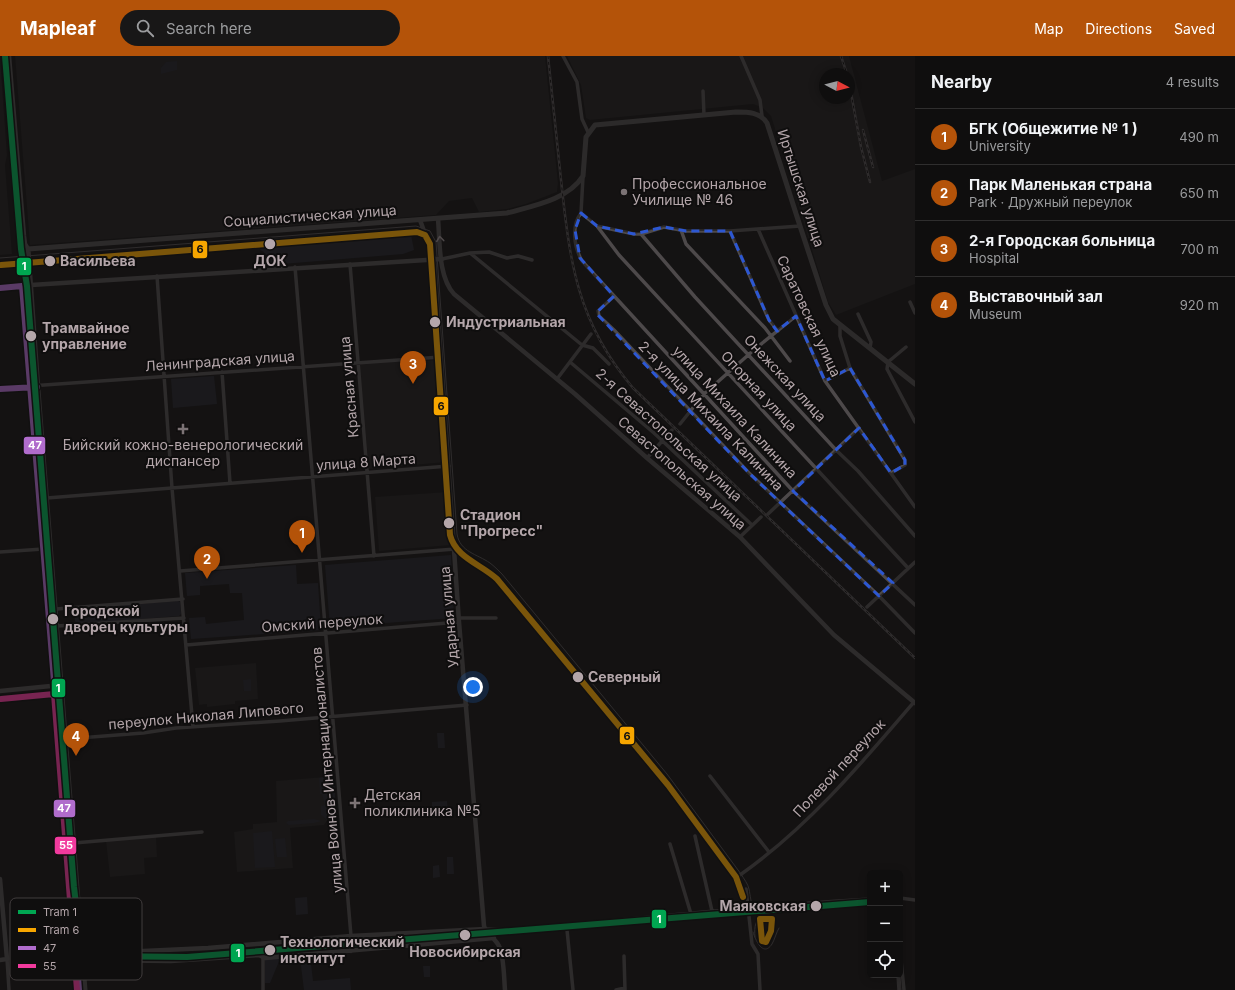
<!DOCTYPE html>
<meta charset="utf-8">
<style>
:root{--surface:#0f0e0e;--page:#181717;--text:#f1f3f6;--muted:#9b9c9e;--line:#2f2e2e;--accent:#b45309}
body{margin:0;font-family:Inter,sans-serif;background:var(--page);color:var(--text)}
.controls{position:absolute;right:12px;bottom:12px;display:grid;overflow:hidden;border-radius:6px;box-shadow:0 2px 10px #0003}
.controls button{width:36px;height:36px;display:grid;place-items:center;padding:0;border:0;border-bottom:1px solid var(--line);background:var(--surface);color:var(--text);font:20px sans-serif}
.compass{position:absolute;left:819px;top:12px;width:36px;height:36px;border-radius:50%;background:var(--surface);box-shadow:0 2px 10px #0003;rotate:97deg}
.you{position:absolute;left:473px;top:631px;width:14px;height:14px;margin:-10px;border:3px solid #fff;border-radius:50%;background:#1a73e8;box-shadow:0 0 0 6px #1a73e833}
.badge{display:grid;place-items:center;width:26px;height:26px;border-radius:50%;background:var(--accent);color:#fff;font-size:13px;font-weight:700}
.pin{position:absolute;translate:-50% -33px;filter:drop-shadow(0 1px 2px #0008)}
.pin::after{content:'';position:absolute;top:21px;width:14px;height:12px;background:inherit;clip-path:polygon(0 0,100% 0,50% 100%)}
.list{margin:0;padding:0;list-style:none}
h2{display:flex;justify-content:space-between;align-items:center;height:52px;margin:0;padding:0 16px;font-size:17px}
h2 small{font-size:13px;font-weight:400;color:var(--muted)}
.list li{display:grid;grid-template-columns:26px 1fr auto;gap:12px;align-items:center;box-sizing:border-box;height:56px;padding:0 16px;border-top:1px solid var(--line)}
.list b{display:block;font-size:15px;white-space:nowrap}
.list p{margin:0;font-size:13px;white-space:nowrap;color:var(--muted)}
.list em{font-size:13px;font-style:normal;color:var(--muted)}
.icon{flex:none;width:22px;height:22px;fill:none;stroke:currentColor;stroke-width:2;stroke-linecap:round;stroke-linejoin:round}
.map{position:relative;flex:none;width:915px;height:934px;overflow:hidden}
header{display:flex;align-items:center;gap:24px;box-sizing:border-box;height:56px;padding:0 20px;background:var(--accent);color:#fff}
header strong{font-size:19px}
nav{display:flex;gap:22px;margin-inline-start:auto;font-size:14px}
.search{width:280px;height:36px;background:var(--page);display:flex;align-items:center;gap:10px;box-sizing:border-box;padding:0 14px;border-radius:22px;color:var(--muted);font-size:15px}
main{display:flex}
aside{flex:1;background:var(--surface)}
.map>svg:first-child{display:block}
.built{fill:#1f1d1d;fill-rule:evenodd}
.green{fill:#222229}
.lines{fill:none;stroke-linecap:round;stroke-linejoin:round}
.minor{stroke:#4d494a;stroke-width:3.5}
.tertiary{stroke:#4d494a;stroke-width:4.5}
.secondary{stroke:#4b4848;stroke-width:5}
.tram{stroke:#4f4b4c;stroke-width:1}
.rail-casing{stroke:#4f4b4c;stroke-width:2.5}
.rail{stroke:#0f0e0e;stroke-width:1;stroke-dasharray:3;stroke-linecap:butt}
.bus-1-casing{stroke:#0f0e0e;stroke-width:9}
.bus-2-casing{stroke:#0f0e0e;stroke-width:9}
.bus-1{stroke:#b06ccc;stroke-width:6}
.bus-2{stroke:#f13a9d;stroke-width:6}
.tram-1-casing{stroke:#0f0e0e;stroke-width:9}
.tram-2-casing{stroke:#0f0e0e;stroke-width:9}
.tram-1{stroke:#00a651;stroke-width:6}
.tram-2{stroke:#f7a600;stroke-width:6}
.oneway{stroke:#958a8d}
.marked{fill:none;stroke:#2c57d3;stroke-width:3;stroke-dasharray:8 5;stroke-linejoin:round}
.poi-dot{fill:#7c7375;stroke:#0f0e0e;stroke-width:1.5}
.stop-dot{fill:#b4a6aa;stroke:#0f0e0e;stroke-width:1.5}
.labels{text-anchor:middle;stroke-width:4;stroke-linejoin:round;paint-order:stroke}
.poi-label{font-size:14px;fill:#b4a6aa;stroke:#0f0e0e;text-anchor:start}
.street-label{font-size:14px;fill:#b4a6aa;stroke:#0f0e0e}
.stop-label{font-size:14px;font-weight:bold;fill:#b4a6aa;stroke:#0f0e0e;text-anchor:start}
.key{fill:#0f0e0e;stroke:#413c3d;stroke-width:1}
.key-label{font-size:11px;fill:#b4a6aa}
.line-badge{stroke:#0f0e0e;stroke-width:1.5}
.badge-label{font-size:11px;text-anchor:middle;font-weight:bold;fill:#fff}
.pale-badge-label{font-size:11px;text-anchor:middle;font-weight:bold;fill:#111}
</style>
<header>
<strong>Mapleaf</strong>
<div class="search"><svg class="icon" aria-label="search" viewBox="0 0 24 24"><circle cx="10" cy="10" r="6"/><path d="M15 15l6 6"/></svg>Search here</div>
<nav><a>Map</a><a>Directions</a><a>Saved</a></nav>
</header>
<main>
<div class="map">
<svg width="915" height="934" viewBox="0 0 915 934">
<rect width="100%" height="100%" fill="#141313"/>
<path class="built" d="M 15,0 L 545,0 L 558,127 L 557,136 L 526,148 L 507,153 L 479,156 L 472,142 L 449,145 L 436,159 L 30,189 Z
M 567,0 L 849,0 L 882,125 L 915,113 L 915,228 L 836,259 L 828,246 L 771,60 L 763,52 L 753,48 L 590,64 L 586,62 L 581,29 ZM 825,18 L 849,18 L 849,42 L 825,42 Z
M 0,2 L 7,99 L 5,109 L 12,198 L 0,199 Z
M 439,304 L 446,406 L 369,413 L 359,307 Z
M 447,436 L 451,489 L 379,495 L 375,441 Z
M 256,607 L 258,643 L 235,645 L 235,648 L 207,651 L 207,648 L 199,649 L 195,612 Z
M 325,721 L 326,726 L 334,726 L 336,754 L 328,755 L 328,763 L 324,769 L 290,772 L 293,812 L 237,816 L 234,776 L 253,773 L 253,768 L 277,766 L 276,725 Z
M 156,780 L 157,801 L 144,802 L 145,818 L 110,821 L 106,785 Z"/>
<path class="green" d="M 177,5 L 177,14 L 161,18 L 161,12 L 166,6 Z
M 408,173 L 410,174 L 414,194 L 403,198 L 270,209 L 266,205 L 264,196 L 260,194 L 261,189 L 259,185 L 262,183 Z
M 214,320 L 217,348 L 173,352 L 171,323 Z
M 451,499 L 454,562 L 330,571 L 325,509 Z
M 296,509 L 297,528 L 318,527 L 321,574 L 191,583 L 189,562 L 205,561 L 206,568 L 244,564 L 242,537 L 230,537 L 229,528 L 200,530 L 200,539 L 187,540 L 185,517 Z
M 178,545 L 180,546 L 181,558 L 179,560 L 78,568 L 75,565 L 74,557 L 77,553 Z
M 251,623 L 251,635 L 244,635 L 243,624 Z
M 437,677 L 444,677 L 445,692 L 438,692 Z
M 325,721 L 326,726 L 334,726 L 336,754 L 328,755 L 327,764 L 321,759 L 321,750 L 325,749 L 322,738 L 320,738 L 319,722 Z
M 447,745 L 448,755 L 432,756 L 432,746 Z
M 314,763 L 322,765 L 314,767 L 289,769 L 286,767 L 288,765 Z
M 272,775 L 275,811 L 255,812 L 253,777 Z
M 285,782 L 287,801 L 277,801 L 275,783 Z
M 447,801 L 453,801 L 454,818 L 447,818 Z
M 439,809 L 440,821 L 433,822 L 433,810 Z
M 307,841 L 308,858 L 296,859 L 295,842 Z
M 337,898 L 336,904 L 311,907 L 300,902 Z
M 300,902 L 311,908 L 313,925 L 350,922 L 351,934 L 304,934 Z
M 265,903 L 280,903 L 270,927 L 265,927 Z
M 423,910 L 430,910 L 430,921 L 424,921 Z"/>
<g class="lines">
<path class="minor" d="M 563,0 L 577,26 L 582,63 L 588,76
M 741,0 L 760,44 L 762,60
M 703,35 L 704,59
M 583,121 L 581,157 L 597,170 L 634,178 L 641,178 L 664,171 L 686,175 L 730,175 L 800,170
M 581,157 C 571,170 574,191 582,205 L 793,435 L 915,549
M 597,170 L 619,199 L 908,512
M 758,173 L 825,325 L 915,451
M 681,174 L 686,188 L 765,272 L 790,305
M 730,175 L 769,264 L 778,275
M 641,178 L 695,241 L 836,394 L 858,415 L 915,480
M 470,197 L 582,289 L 593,292 L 609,308
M 442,203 L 470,197 L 489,196 L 507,202 L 518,200 L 532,204
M 350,208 L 374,500
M 295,211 L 351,880
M 157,220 L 172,432 L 193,671
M 614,240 L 598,255 L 599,260 L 614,274 L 749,417 L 879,540 L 915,577
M 910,246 L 915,257
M 858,258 L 871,286 L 870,292
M 840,270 L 840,280 L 850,312 L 905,404 L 905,409 L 891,417
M 906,291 L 888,306 L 887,313 L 915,366
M 570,306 L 654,377 L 752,469
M 222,316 L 230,427
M 557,323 L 591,278
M 825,325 L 850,312
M 30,330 L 441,301
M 680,368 L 704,338 L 755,293 L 796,260
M 647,402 L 672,374
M 47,442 L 449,410
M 768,458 L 859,372
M 740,481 L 761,461
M 0,496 L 43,493
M 180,515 L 455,493
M 867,551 L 915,506
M 56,553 L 183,543
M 459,562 L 496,562
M 57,570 L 184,562
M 186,589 L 459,566
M 66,683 L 143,677 L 176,672 L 280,665 L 467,649
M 710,720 L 769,796
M 695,780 L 712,855
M 74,787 L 202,776
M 670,788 L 691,858
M 740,819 C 807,772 861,708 914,646
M 746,833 L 752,888 L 758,898 L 760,934
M 900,842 L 915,844
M 485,873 L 508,874 C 629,864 749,850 870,843
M 567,874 L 573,934
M 900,894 L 904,934
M 624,900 L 625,934
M 263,901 L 263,934
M 7,903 L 9,934
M 898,919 L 899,934
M 616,934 L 625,932"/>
<path class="tertiary" d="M 9,0 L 24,180 L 25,188 L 28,193
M 438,163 C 440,185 438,221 454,238 L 575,338 L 647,402 L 740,481 L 834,579 L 915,647
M 420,164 L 434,203 L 459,566 L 484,870 C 486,878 495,882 499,890 C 504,899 504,923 505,934
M 31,229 L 442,203
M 0,232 L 22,230
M 0,333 L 30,330
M 0,635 L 61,629
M 0,823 L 7,903 L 0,904
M 351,880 L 351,895
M 79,898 L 208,892 L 351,880 L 485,873
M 83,904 L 171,905 L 259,899 L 265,902 L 494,882"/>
<path class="secondary" d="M 31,229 L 22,230 L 79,934
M 85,934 L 38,334 L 28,193 L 507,157 C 532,150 568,144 583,120 L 586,81 L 595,69 L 736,56 C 748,56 760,56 767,67 L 800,170 L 826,249 L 833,263 L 915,328"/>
<path class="tram" d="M 3,0 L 19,196 L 25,230 L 78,893 L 80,898 L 92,902 L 186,902 L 762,856
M 0,202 L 416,170 L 430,175 L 436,186 L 457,478 C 460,496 477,498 490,507 C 494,510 498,514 502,518 L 667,718 L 741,818 C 744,823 748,828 749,833 C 752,848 750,857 770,856 L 870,847
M 753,876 C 755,883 763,902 772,888 C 775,883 776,877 779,872
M 755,881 C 754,870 755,863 766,856
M 900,919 L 901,934"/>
<defs>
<path id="rail" d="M 548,0 C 552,41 557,83 561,124 C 570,207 577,266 633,332 L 915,602
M 841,0 L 847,18
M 849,26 L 861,91 L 870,126
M 863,74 L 873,111"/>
</defs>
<use href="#rail" class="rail-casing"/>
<use href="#rail" class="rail"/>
<defs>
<path id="bus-1" d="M 0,232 L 22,230 L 79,934
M 0,333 L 37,331"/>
<path id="bus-2" d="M 1,643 L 54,638 L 77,934"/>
</defs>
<use href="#bus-1" class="bus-1-casing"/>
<use href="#bus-2" class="bus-2-casing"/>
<use href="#bus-1" class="bus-1"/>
<use href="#bus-2" class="bus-2"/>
<defs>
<path id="tram-1" d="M 5,0 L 21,193 L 27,230 L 74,831 L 82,898 L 97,900 L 187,901 L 870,846"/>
<path id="tram-2" d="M 1,209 L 417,176 L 425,179 L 430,188 L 450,479 C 456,502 481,508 497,523 L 668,729 L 736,821 L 743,841
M 760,863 L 772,863 L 771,875 L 766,886 L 762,885 Z"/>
</defs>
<use href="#tram-1" class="tram-1-casing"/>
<use href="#tram-2" class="tram-2-casing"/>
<use href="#tram-1" class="tram-1"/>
<use href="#tram-2" class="tram-2"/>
</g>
<defs><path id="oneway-chevron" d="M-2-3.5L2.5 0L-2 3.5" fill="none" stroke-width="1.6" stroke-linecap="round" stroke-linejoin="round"/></defs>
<use class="oneway" href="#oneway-chevron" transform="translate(440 183) rotate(-97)"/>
<path d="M0 0H915V934H0ZM 581,157 L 597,170 L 634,178 L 664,171 L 686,175 L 730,175 L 769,264 L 777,275 L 796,260 L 825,325 L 850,312 L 905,404 L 905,409 L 891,417 L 859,372 L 793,435 L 893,527 L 879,540 L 749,417 L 598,259 L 598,255 L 614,240 L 580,202 L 575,174 Z" fill="#141313" fill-opacity=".55" fill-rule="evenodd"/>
<path class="marked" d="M 581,157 L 597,170 L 634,178 L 664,171 L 686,175 L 730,175 L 769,264 L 777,275 L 796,260 L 825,325 L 850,312 L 905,404 L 905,409 L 891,417 L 859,372 L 793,435 L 893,527 L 879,540 L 749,417 L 598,259 L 598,255 L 614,240 L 580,202 L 575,174 Z"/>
<g class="poi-dot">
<circle cx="624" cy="136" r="4"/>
<path d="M181 367h4v4h4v4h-4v4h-4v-4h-4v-4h4z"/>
<path d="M353 741h4v4h4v4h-4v4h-4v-4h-4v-4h4z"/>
</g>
<g class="stop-dot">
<circle cx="270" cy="188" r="6"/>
<circle cx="50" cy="205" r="6"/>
<circle cx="435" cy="266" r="6"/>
<circle cx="31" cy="280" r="6"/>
<circle cx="449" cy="467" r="6"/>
<circle cx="53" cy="563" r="6"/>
<circle cx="578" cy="621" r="6"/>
<circle cx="816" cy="850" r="6"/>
<circle cx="465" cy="879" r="6"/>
<circle cx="270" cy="894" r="6"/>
</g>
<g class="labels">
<g class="poi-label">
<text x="632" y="133">Профессиональное<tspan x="632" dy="16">Училище № 46</tspan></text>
<text x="183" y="394" text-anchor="middle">Бийский кожно-венерологический<tspan x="183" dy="16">диспансер</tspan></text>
<text x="364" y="744">Детская<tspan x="364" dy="16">поликлиника №5</tspan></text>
</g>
<g class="street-label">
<text transform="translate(801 132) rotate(72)" y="5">Иртышская улица</text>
<text transform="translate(310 160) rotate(-4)" y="5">Социалистическая улица</text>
<text transform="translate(809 260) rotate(65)" y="5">Саратовская улица</text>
<text transform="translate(220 305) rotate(-4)" y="5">Ленинградская улица</text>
<text transform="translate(785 322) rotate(47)" y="5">Онежская улица</text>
<text transform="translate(349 331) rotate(-95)" y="5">Красная улица</text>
<text transform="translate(759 335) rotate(47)" y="5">Опорная улица</text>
<text transform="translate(735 356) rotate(47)" y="5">улица Михаила Калинина</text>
<text transform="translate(711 360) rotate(46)" y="5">2-я улица Михаила Калинина</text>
<text transform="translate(669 379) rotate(42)" y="5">2-я Севастопольская улица</text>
<text transform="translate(366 406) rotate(-4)" y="5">улица 8 Марта</text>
<text transform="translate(682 417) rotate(41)" y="5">Севастопольская улица</text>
<text transform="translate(449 561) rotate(-95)" y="5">Ударная улица</text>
<text transform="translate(322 567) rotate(-4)" y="5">Омский переулок</text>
<text transform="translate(206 660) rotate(-5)" y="5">переулок Николая Липового</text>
<text transform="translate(839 712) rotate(-47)" y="5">Полевой переулок</text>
<text transform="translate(327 714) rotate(-95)" y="5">улица Воинов-Интернационалистов</text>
</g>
<g class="stop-label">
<text x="60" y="210">Васильева</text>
<text x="270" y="210" text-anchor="middle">ДОК</text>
<text x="446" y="271">Индустриальная</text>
<text x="42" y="277">Трамвайное<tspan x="42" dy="16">управление</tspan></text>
<text x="460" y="464">Стадион<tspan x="460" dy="16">"Прогресс"</tspan></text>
<text x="64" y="560">Городской<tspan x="64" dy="16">дворец культуры</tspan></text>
<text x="588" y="626">Северный</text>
<text x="806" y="855" text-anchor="end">Маяковская</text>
<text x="280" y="891">Технологический<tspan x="280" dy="16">институт</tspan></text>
<text x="465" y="901" text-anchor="middle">Новосибирская</text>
</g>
</g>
<rect x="10" y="842" width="132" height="82" rx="6" class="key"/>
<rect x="18" y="854" width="18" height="4" fill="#00a651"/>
<rect x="18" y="872" width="18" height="4" fill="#f7a600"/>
<rect x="18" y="890" width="18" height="4" fill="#b06ccc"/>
<rect x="18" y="908" width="18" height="4" fill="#f13a9d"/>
<g class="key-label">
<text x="43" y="860">Tram 1</text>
<text x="43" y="878">Tram 6</text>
<text x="43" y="896">47</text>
<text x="43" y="914">55</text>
</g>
<g class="line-badge">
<rect x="192" y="184" width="16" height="19" rx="4" fill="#f7a600"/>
<rect x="16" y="201" width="16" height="19" rx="4" fill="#00a651"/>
<rect x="433" y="340" width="16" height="20" rx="4" fill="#f7a600"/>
<rect x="23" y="380" width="23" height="19" rx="4" fill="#b06ccc"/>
<rect x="51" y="622" width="15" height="20" rx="4" fill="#00a651"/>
<rect x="619" y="670" width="16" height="19" rx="4" fill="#f7a600"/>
<rect x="53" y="743" width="23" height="19" rx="4" fill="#b06ccc"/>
<rect x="54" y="780" width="23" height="19" rx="4" fill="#f13a9d"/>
<rect x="651" y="853" width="16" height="20" rx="4" fill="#00a651"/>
<rect x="230" y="887" width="15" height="20" rx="4" fill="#00a651"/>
</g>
<g class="badge-label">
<text x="24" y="214">1</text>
<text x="35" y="393">47</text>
<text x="58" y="636">1</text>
<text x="64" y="756">47</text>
<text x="66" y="793">55</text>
<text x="659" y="867">1</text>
<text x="238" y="901">1</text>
</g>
<g class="pale-badge-label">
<text x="200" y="197">6</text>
<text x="441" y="354">6</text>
<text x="627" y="684">6</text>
</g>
</svg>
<div class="controls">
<button>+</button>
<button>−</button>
<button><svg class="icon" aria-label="locate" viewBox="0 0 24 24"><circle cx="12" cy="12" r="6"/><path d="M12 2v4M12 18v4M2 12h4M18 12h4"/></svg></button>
</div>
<svg class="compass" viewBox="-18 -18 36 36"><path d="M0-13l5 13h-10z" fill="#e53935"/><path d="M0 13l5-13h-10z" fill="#9b9c9e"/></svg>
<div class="you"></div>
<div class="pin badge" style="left:302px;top:497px">1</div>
<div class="pin badge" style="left:207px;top:523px">2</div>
<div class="pin badge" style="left:413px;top:328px">3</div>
<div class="pin badge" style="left:76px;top:700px">4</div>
</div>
<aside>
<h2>Nearby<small>4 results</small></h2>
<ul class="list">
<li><span class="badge">1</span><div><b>БГК (Общежитие № 1 )</b><p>University</p></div><em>490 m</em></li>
<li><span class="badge">2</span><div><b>Парк Маленькая страна</b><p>Park · Дружный переулок</p></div><em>650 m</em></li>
<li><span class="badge">3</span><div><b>2-я Городская больница</b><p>Hospital</p></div><em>700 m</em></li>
<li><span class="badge">4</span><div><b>Выставочный зал</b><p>Museum</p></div><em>920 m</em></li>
</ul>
</aside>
</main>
